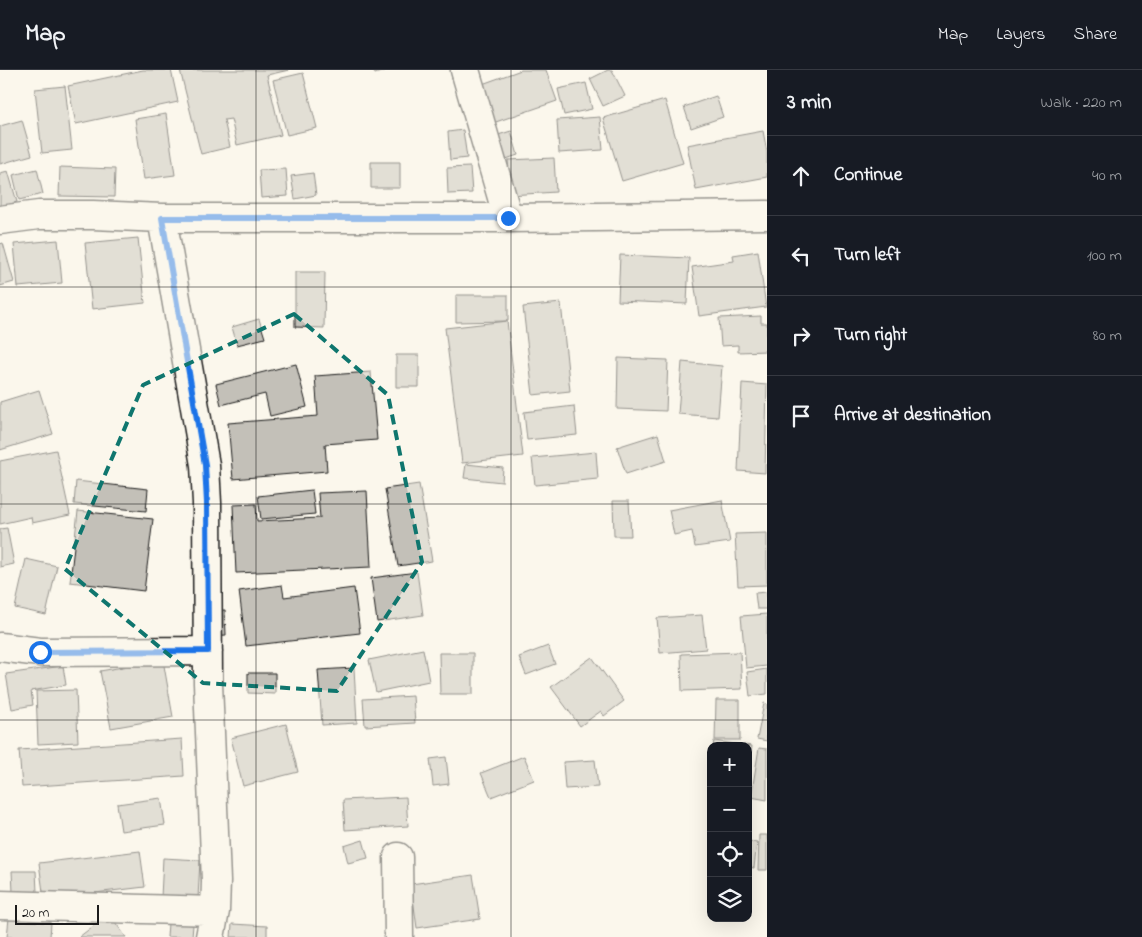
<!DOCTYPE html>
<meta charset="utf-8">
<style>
:root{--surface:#171b24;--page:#20242c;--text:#f1f3f6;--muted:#9ea1a6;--line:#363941}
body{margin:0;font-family:"Indie Flower",sans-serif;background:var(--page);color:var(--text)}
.controls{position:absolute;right:15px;bottom:15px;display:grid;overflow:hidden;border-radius:10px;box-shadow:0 5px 20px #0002}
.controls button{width:45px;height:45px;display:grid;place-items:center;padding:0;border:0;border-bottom:1px solid var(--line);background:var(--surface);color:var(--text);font:25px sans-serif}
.scale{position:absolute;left:15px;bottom:12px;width:84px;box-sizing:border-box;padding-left:5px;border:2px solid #1c1c1c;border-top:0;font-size:14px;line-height:18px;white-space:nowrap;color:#1c1c1c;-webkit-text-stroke:4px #fbf7ec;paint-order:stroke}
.stop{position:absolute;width:15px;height:15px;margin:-11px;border:4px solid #1a73e8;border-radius:50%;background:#fff}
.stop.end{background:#1a73e8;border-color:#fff;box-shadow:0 1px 5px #0008}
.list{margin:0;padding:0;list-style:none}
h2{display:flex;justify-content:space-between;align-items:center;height:65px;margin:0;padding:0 20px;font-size:21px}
h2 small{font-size:16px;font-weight:400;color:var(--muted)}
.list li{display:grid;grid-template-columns:32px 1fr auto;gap:15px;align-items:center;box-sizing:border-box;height:80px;padding:0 20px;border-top:1px solid var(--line)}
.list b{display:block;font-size:19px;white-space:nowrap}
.list em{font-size:16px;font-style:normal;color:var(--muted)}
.icon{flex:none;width:28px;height:28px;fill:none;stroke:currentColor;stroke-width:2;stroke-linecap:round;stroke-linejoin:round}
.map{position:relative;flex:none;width:767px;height:867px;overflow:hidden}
header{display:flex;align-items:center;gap:30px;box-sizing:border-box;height:70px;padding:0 25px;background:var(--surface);border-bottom:1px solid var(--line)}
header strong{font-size:24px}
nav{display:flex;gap:28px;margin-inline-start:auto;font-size:18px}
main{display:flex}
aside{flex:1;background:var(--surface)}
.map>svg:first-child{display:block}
.building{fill:#c3c0b8;stroke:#1c1c1c}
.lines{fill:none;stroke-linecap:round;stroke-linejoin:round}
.street-casing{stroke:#1c1c1c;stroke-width:31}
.street{stroke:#fbf7ec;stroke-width:28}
.route{stroke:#1a73e8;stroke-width:6}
.marked{fill:none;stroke:#0f766e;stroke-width:4;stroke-dasharray:10 6;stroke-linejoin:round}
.grid{fill:none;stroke:#1c1c1c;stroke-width:1;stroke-opacity:0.55}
</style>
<header>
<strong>Map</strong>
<nav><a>Map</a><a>Layers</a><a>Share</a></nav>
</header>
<main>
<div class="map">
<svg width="767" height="867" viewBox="0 0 767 867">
<rect width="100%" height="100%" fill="#fbf7ec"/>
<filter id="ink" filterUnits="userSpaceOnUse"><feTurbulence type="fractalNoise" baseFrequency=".02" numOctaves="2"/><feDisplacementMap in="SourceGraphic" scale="10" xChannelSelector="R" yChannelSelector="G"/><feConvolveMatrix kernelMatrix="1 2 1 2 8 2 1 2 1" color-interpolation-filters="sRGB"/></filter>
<g filter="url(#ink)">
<path class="building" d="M 143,0 L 171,0 L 178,32 L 76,54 L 68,16 Z
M 180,0 L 289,0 L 267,5 L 281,65 L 237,75 L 231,49 L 224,50 L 230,77 L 201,84 Z
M 373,0 L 387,0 L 375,4 Z
M 521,0 L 546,0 L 557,31 L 487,55 L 474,17 Z
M 608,0 L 612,0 L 625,26 L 603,36 L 590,9 Z
M 303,3 L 317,58 L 287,65 L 273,10 Z
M 586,13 L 592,39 L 564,45 L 558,19 Z
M 65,16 L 72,80 L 42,83 L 35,19 Z
M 716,26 L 723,47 L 691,58 L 684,37 Z
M 665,30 L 683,93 L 622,111 L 603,48 Z
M 166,44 L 175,105 L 144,109 L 135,49 Z
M 600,47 L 603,80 L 559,83 L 557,50 Z
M 22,50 L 32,85 L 0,94 L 0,56 Z
M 463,60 L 467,88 L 450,90 L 448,62 Z
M 511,61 L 518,85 L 503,90 L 495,66 Z
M 763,61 L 767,82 L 767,107 L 696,120 L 687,75 Z
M 554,88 L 556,122 L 510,125 L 508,90 Z
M 371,92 L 400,92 L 400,118 L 371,118 Z
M 60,97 L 115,99 L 114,127 L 59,126 Z
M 470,97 L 472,123 L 448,124 L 447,98 Z
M 37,99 L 43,124 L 19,130 L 13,105 Z
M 286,99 L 288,126 L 261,128 L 259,100 Z
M 8,101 L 17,132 L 0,137 L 0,103 Z
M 313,103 L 316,125 L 295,129 L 291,106 Z
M 138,168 L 145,233 L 92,239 L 85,173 Z
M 58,170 L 62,213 L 18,217 L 14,174 Z
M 3,173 L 14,212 L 0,216 L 0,174 Z
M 758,181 L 766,237 L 699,246 L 692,197 L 734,191 L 733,185 Z
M 620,185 L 689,188 L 687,234 L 618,231 Z
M 295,202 L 325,202 L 324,258 L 295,257 Z
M 456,225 L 508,225 L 508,251 L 456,252 Z
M 561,233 L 570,321 L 533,325 L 523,237 Z
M 761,246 L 761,253 L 767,253 L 767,281 L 738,282 L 738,275 L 721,276 L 719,248 Z
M 259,249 L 265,268 L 237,275 L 232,257 Z
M 507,251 L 523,386 L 462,393 L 445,258 Z
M 396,285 L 419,285 L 419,317 L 396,317 Z
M 618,288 L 668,290 L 666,341 L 617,339 Z
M 682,292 L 722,296 L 718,347 L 678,344 Z
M 296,294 L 307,337 L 270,346 L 265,324 L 221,335 L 216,314 Z
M 371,302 L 377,370 L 325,374 L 327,401 L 233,409 L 228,353 L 318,346 L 315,306 Z
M 742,313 L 767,315 L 765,403 L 738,401 Z
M 39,320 L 53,364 L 0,380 L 0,332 Z
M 574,336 L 577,365 L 527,370 L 524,342 Z
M 658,364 L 666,391 L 626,404 L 617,377 Z
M 56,380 L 70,445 L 32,453 L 31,447 L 0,454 L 0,391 Z
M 596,382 L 598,409 L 535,415 L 532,388 Z
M 466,394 L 503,398 L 502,412 L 464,408 Z
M 76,411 L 148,419 L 146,441 L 74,434 Z
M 419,414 L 432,491 L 398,496 L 385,419 Z
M 312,420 L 315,444 L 261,449 L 258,426 Z
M 367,421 L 371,497 L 236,503 L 233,435 L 256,434 L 257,451 L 320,448 L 318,423 Z
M 722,430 L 730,472 L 695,477 L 692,461 L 674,465 L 669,440 Z
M 613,431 L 629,431 L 631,466 L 614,466 Z
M 78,441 L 153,449 L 144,521 L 70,512 Z
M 7,458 L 14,494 L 0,497 L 0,459 Z
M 767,463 L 767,515 L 738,516 L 735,464 Z
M 26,489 L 57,496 L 46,545 L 15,538 Z
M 417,502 L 423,545 L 377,552 L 371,508 Z
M 282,515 L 284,527 L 354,518 L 360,563 L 246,576 L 239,521 Z
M 767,522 L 767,539 L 757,539 L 755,523 Z
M 225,540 L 226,565 L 208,566 L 207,541 Z
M 767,544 L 767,596 L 746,598 L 741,546 Z
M 702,545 L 706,579 L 660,583 L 657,548 Z
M 548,576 L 555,594 L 526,605 L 519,587 Z
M 423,579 L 429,611 L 376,622 L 369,590 Z
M 740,582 L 742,619 L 682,621 L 681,584 Z
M 439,583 L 473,583 L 473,624 L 440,624 Z
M 592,587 L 624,631 L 604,646 L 601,641 L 580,656 L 551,617 Z
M 163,590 L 173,647 L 111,658 L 100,601 Z
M 63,596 L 66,615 L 31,621 L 33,635 L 12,639 L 6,604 Z
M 354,598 L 357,653 L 322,655 L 318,600 Z
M 767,599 L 767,624 L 750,626 L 747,602 Z
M 248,603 L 275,603 L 275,624 L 248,623 Z
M 76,620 L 78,672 L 38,674 L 36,621 Z
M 413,626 L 415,653 L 365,656 L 363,629 Z
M 716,630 L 740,630 L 740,670 L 715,670 Z
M 764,633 L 767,634 L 767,671 L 757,669 Z
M 286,654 L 298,702 L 243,716 L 231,668 Z
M 182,669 L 184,706 L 22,717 L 19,680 Z
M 714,671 L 752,676 L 748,706 L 748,676 L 713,676 Z
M 759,678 L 767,679 L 767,730 L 751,727 Z
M 524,686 L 534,710 L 491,727 L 481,703 Z
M 446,687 L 449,714 L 433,716 L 430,689 Z
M 595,690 L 598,717 L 565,719 L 563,692 Z
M 406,727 L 408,756 L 345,760 L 343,730 Z
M 161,728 L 165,755 L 121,761 L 117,734 Z
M 759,765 L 767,765 L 767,800 L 758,800 Z
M 363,770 L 368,788 L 348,793 L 344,776 Z
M 748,771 L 757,772 L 754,798 L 748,797 Z
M 140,781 L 145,817 L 44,829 L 39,793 Z
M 163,788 L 200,790 L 198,828 L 161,827 Z
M 12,801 L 36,801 L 37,822 L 13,822 Z
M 473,805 L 480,849 L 417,858 L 411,814 Z
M 109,844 L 126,867 L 79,867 Z
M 9,848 L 51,853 L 50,867 L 7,867 Z
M 168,853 L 193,855 L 192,867 L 167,867 Z
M 232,854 L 267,856 L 267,867 L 231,867 Z"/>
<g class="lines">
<defs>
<path id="street" d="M 465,0 L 508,148
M 162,148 L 205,395 L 207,433 L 208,613 L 216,811 L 215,841 L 210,867
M 0,150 L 39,145 L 93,145 L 162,148 L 508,148 L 767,145
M 0,577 L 40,582 L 208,581
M 398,787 L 399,867
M 0,835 L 215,841"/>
</defs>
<use href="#street" class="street-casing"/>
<use href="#street" class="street"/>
</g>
</g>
<g class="lines" filter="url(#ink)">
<path class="route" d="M 40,582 L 208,581 L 207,433 L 205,395 L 162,148 L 508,148"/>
</g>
<path d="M0 0H767V867H0ZM 294,244 L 388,325 L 422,492 L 337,621 L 203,613 L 65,499 L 143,315 Z" fill="#fbf7ec" fill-opacity=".55" fill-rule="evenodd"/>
<path class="marked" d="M 294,244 L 388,325 L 422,492 L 337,621 L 203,613 L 65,499 L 143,315 Z"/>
<path class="grid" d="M 256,0 L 256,867M 511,0 L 511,867M 0,217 L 767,217M 0,434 L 767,434M 0,650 L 767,650"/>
</svg>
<div class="controls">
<button>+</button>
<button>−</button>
<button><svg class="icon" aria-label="locate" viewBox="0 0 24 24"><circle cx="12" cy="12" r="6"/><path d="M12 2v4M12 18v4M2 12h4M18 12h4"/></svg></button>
<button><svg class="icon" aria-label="layers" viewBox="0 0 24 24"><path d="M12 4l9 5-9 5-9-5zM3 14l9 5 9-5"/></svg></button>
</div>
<div class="scale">20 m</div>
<div class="stop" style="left:40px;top:582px"></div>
<div class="stop end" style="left:508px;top:148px"></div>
</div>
<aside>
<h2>3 min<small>Walk · 220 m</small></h2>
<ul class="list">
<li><svg class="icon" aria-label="ahead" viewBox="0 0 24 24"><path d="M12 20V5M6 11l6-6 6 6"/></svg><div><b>Continue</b></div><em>40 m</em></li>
<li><svg class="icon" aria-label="left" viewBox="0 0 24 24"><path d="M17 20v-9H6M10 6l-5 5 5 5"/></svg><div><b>Turn left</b></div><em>100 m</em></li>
<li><svg class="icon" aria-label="right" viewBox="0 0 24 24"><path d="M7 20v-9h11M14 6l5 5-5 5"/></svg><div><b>Turn right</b></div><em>80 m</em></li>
<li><svg class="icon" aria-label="arrive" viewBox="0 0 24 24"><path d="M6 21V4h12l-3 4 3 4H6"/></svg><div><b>Arrive at destination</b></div></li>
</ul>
</aside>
</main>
